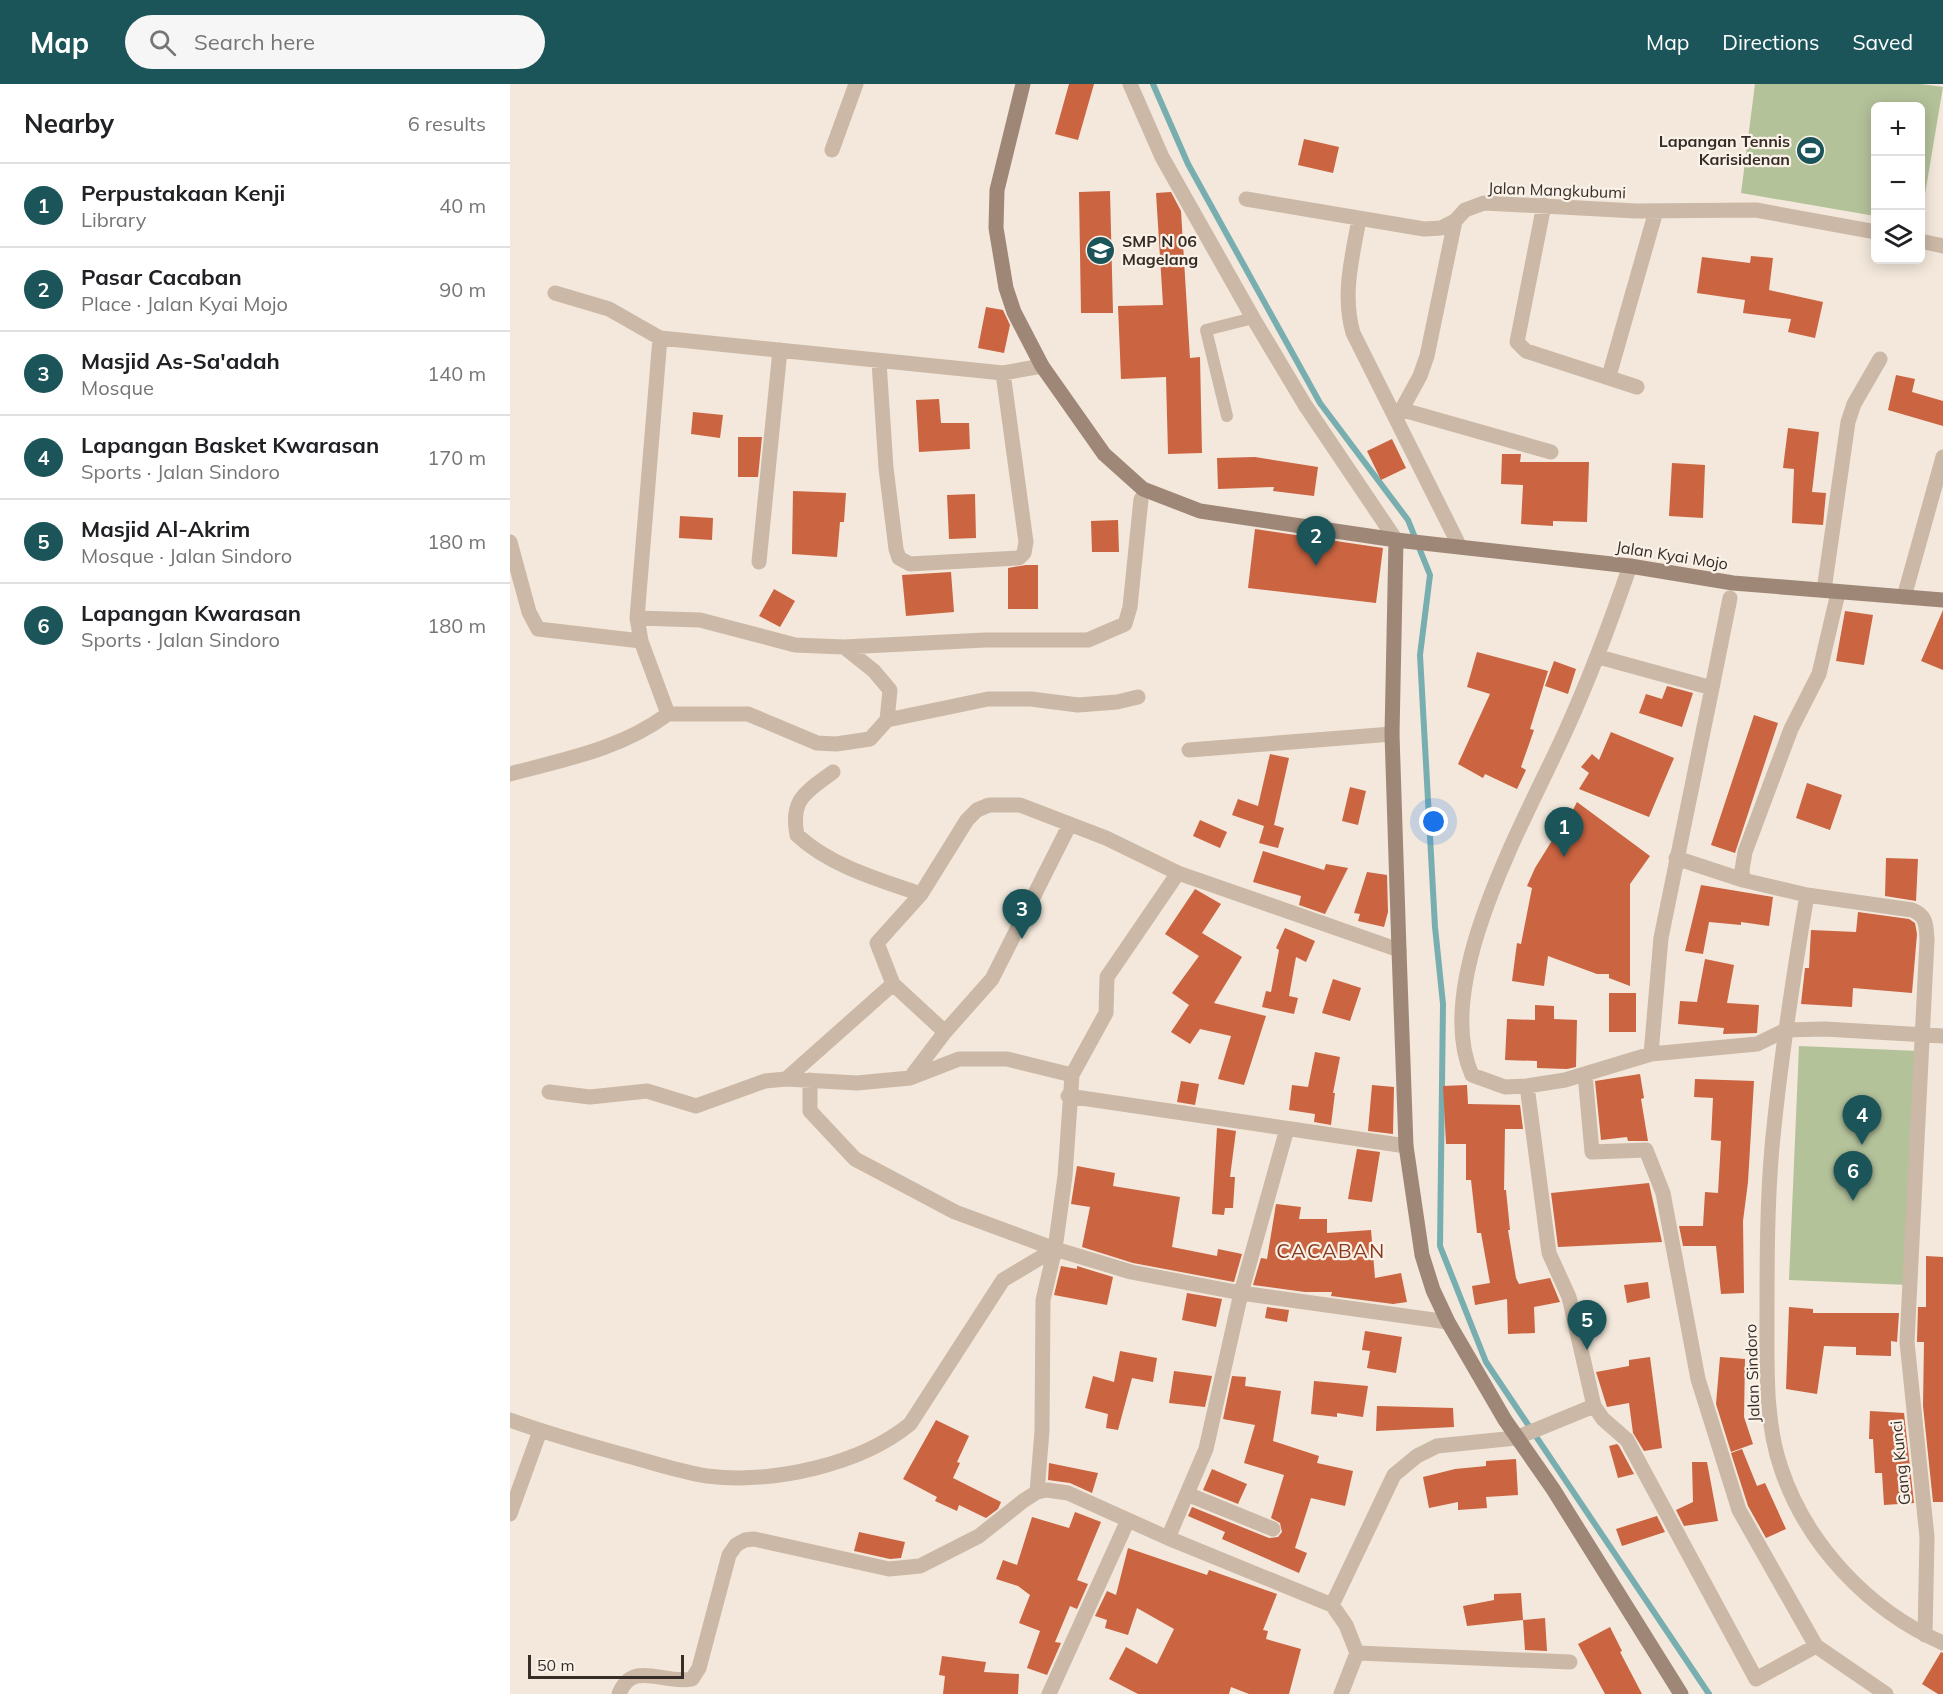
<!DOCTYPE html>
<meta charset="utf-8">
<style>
:root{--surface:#fff;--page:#f6f6f6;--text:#202124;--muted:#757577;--line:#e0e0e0;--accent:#1b555a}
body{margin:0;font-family:Mulish,sans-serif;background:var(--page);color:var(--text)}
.controls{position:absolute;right:18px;top:18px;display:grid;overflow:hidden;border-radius:9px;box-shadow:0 3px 15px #0003}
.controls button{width:54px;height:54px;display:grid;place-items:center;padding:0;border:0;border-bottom:2px solid var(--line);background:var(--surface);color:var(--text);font:30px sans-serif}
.scale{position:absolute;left:18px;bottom:15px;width:156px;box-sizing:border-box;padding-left:6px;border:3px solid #372d27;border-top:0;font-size:16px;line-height:21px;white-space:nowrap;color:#372d27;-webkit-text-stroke:4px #faf2e8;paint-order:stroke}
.you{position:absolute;left:924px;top:738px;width:21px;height:21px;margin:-15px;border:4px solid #fff;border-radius:50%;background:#1a73e8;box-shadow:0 0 0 9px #1a73e833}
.badge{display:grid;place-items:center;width:39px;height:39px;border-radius:50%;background:var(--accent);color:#fff;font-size:20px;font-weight:700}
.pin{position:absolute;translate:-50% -50px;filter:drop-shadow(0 2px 3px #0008)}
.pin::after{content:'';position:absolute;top:32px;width:21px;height:18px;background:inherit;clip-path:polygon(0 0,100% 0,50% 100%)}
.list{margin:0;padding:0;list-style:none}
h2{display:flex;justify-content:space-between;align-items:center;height:78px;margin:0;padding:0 24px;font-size:26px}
h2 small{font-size:20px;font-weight:400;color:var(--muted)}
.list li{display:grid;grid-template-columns:39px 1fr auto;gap:18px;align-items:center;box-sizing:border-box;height:84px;padding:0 24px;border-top:2px solid var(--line)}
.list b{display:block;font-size:22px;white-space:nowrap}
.list p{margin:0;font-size:20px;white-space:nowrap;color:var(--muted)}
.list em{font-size:20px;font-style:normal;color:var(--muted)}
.icon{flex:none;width:33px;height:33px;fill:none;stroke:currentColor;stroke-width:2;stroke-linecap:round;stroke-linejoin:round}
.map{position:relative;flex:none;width:1433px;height:1610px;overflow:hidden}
header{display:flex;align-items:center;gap:36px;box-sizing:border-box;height:84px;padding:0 30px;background:var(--accent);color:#fff}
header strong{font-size:28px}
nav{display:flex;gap:33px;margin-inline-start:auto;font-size:21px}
.search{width:420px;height:54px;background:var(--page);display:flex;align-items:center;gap:15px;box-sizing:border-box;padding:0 21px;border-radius:33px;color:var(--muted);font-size:22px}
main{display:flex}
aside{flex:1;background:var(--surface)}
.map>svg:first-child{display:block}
.pitch{fill:#b4c29a}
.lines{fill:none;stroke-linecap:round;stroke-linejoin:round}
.stream{stroke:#79aeb1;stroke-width:6}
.building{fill:#ca6441}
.lane{stroke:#cbb8a6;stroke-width:12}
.street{stroke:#cbb8a6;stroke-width:15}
.secondary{stroke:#9f8778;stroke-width:15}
.labels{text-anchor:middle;stroke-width:4.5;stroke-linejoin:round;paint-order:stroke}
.poi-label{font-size:16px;font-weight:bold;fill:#372d27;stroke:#faf2e8;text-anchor:end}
.street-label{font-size:16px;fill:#372d27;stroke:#faf2e8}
.quarter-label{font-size:20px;letter-spacing:1.5px;fill:#89391d;stroke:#faf2e8}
</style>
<header>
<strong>Map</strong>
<div class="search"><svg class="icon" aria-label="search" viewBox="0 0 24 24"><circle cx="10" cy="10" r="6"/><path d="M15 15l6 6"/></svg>Search here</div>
<nav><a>Map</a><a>Directions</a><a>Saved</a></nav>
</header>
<main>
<aside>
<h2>Nearby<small>6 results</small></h2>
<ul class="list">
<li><span class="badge">1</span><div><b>Perpustakaan Kenji</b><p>Library</p></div><em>40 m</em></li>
<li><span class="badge">2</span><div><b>Pasar Cacaban</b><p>Place · Jalan Kyai Mojo</p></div><em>90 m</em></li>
<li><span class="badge">3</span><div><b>Masjid As-Sa'adah</b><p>Mosque</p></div><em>140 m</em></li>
<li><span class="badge">4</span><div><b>Lapangan Basket Kwarasan</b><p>Sports · Jalan Sindoro</p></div><em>170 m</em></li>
<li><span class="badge">5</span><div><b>Masjid Al-Akrim</b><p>Mosque · Jalan Sindoro</p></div><em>180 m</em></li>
<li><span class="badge">6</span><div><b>Lapangan Kwarasan</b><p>Sports · Jalan Sindoro</p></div><em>180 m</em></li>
</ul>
</aside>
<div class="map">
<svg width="1433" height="1610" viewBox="0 0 1433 1610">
<rect width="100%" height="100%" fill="#f3e8db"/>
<path class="pitch" d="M 1245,0 L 1411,0 L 1433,3 L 1411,134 L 1410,22 L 1366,22 L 1365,132 L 1231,109 Z
M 1289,962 L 1409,967 L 1399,1201 L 1279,1196 Z"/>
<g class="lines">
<path class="stream" d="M 643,0 L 678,80 L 810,319 L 898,436 L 920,491 L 910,571 L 925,843 L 933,920 L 930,1162 L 976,1278 L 1199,1610"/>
</g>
<path class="building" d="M 559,0 L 584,0 L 568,56 L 545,50 Z
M 794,55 L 829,63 L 823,89 L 788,81 Z
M 600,107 L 603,229 L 571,229 L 569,108 Z
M 661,108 L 671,127 L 680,274 L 690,273 L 692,369 L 658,370 L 656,293 L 611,295 L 608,222 L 653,221 L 646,109 Z
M 1241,172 L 1263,174 L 1259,206 L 1313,218 L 1305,254 L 1278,248 L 1281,235 L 1233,229 L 1235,216 L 1187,209 L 1192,173 L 1240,179 Z
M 476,223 L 493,226 L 500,241 L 494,269 L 468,264 Z
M 1386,291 L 1405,295 L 1402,308 L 1433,317 L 1433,342 L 1378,326 Z
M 429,315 L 431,339 L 459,339 L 460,365 L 409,368 L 406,316 Z
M 183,328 L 213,331 L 210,354 L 181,350 Z
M 1278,344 L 1309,348 L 1302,408 L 1316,409 L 1313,441 L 1282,439 L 1284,385 L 1273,384 Z
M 228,353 L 252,353 L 248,393 L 228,393 Z
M 882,355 L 896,384 L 871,396 L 857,367 Z
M 992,370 L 1011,370 L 1010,378 L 1079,378 L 1077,438 L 1043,437 L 1043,442 L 1011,440 L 1013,401 L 991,400 Z
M 745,373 L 808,383 L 804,412 L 763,407 L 764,403 L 708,405 L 707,374 Z
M 1162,379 L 1195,381 L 1193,434 L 1159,432 Z
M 283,407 L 336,409 L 334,438 L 330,438 L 327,473 L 282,470 Z
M 465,410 L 466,454 L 439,455 L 437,411 Z
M 170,432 L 203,434 L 202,456 L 169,454 Z
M 608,436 L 609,468 L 582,468 L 581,437 Z
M 745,445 L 873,464 L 866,519 L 738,504 Z
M 516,481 L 528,481 L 528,525 L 498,525 L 498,484 Z
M 441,488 L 444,528 L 396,532 L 392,491 Z
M 264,505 L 285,517 L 270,543 L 249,532 Z
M 1433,526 L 1433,586 L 1411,577 Z
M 1335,527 L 1363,531 L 1354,581 L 1326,577 Z
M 967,568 L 1038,587 L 1020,645 L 1024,646 L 1011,683 L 1016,686 L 1007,705 L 975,690 L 973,694 L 948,680 L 980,610 L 957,603 Z
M 1044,577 L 1066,585 L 1058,610 L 1035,602 Z
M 1157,602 L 1183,609 L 1172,643 L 1129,629 L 1136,610 L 1152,615 Z
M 1244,631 L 1268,639 L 1225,769 L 1201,761 Z
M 1101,648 L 1164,674 L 1139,733 L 1069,705 L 1079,689 L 1071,683 L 1082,670 L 1089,676 Z
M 760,670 L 779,674 L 764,741 L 774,744 L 768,764 L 749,759 L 754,742 L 722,731 L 728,715 L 748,722 Z
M 1297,699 L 1332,711 L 1320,746 L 1286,734 Z
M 840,703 L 856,707 L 848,741 L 832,737 Z
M 1067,718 L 1140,772 L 1120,800 L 1120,902 L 1099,894 L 1099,890 L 1087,890 L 1038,872 L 1034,902 L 1002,897 L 1007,859 L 1011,860 L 1022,804 L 1017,802 L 1025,784 L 1043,755 L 1047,757 Z
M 690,736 L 717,748 L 710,764 L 683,752 Z
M 753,767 L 814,786 L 816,780 L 838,784 L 815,830 L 789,821 L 791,812 L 743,798 Z
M 1376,774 L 1408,775 L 1406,817 L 1375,812 Z
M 857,788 L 877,791 L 878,828 L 874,843 L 848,837 L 850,830 L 844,829 Z
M 1191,801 L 1263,813 L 1259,842 L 1231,838 L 1231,841 L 1199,838 L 1193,870 L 1175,867 Z
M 685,805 L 711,820 L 692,849 L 732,873 L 704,919 L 756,932 L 734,1001 L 708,995 L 721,952 L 690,945 L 680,960 L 661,948 L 679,921 L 662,909 L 689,872 L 655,850 Z
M 1348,828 L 1399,835 L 1405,839 L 1407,850 L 1402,909 L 1343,904 L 1342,923 L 1291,920 L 1295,884 L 1299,884 L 1301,846 L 1346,848 Z
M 775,844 L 805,857 L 796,878 L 786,873 L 779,912 L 788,914 L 784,930 L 752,923 L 756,907 L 761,908 L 769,866 L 766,864 Z
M 1195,875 L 1224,881 L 1217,919 L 1249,921 L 1247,949 L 1213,950 L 1214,944 L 1168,940 L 1170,917 L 1187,918 Z
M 823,895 L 851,904 L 840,937 L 812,929 Z
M 1099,909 L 1126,909 L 1126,948 L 1099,948 Z
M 1025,921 L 1044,922 L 1044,935 L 1067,936 L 1066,983 L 1057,985 L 1027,984 L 1027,977 L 995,976 L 997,935 L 1025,936 Z
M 805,968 L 830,973 L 823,1009 L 825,1009 L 821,1041 L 804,1038 L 805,1030 L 779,1026 L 782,1001 L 798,1003 Z
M 1130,990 L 1134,1014 L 1131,1015 L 1138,1057 L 1118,1057 L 1117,1053 L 1091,1056 L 1085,997 Z
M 1185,995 L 1244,997 L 1238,1098 L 1233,1137 L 1234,1209 L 1211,1210 L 1206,1162 L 1173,1162 L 1169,1142 L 1193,1142 L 1195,1108 L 1208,1109 L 1211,1057 L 1201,1056 L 1203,1014 L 1184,1013 Z
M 671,997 L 689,1000 L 685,1021 L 667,1018 Z
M 862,1001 L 884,1003 L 883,1050 L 858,1047 Z
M 957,1001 L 958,1020 L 1010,1021 L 1013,1045 L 995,1045 L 994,1106 L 996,1106 L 1000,1146 L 998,1146 L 1006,1194 L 1009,1200 L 1040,1194 L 1050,1218 L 1024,1223 L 1025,1249 L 998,1250 L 997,1215 L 965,1221 L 962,1202 L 980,1199 L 971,1149 L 967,1149 L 961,1096 L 956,1096 L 956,1060 L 936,1060 L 933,1002 Z
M 707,1044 L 726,1047 L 720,1093 L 725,1093 L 723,1124 L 715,1124 L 714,1131 L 702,1130 Z
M 847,1065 L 870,1068 L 862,1118 L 838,1115 Z
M 567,1082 L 605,1089 L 603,1102 L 670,1113 L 662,1163 L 707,1172 L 708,1165 L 732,1170 L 724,1198 L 623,1179 L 572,1163 L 580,1123 L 561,1120 Z
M 1139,1099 L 1152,1158 L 1048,1163 L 1041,1109 Z
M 766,1120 L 791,1123 L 789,1135 L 817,1135 L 817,1149 L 861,1146 L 865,1194 L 891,1189 L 897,1218 L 883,1220 L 821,1212 L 822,1208 L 795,1208 L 743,1201 L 751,1174 L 757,1175 Z
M 1416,1172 L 1433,1173 L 1433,1418 L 1423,1418 L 1413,1322 L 1414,1258 L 1407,1258 L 1408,1223 L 1416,1223 Z
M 551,1182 L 567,1185 L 567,1182 L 603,1193 L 597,1221 L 544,1211 Z
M 1138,1198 L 1140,1214 L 1117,1219 L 1114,1201 Z
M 677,1209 L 712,1215 L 706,1243 L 672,1236 Z
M 757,1223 L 779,1226 L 777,1238 L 755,1234 Z
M 1279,1223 L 1303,1225 L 1303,1229 L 1389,1229 L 1387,1258 L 1381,1257 L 1381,1272 L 1346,1271 L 1346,1263 L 1314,1262 L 1307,1310 L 1276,1305 Z
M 855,1247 L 892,1253 L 886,1289 L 857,1284 L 860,1267 L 852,1266 Z
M 610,1267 L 647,1274 L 643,1298 L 622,1294 L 608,1346 L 596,1344 L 598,1330 L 575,1324 L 583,1292 L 604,1298 Z
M 1140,1273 L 1152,1364 L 1134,1367 L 1123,1349 L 1119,1319 L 1097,1323 L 1086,1288 L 1119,1282 L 1119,1276 Z
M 1210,1273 L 1235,1275 L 1234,1333 L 1243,1360 L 1221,1368 L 1206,1320 Z
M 664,1287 L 702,1292 L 695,1323 L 659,1319 Z
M 722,1292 L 736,1293 L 735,1302 L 771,1307 L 763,1357 L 809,1372 L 807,1379 L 843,1387 L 835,1422 L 801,1414 L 785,1464 L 797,1469 L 789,1489 L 712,1455 L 715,1448 L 678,1432 L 682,1423 L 759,1454 L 768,1453 L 772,1448 L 770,1439 L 761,1434 L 774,1391 L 734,1379 L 745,1341 L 713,1335 Z
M 804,1297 L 858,1302 L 853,1333 L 827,1329 L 827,1333 L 801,1330 Z
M 867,1322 L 943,1324 L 944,1343 L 866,1347 Z
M 1360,1327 L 1394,1329 L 1404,1419 L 1374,1421 L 1372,1389 L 1365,1389 L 1363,1355 L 1359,1355 Z
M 426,1336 L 459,1352 L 447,1378 L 450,1379 L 443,1394 L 491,1418 L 488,1425 L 476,1434 L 449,1421 L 447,1427 L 425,1417 L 427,1413 L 393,1395 Z
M 1107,1360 L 1109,1362 L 1124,1390 L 1108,1394 L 1099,1362 Z
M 1232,1365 L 1247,1402 L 1255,1399 L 1276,1445 L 1256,1454 L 1238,1422 L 1221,1369 Z
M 1006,1375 L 1008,1411 L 976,1413 L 977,1424 L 948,1426 L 948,1418 L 919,1424 L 913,1393 L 945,1385 L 976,1382 L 976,1377 Z
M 1182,1378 L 1197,1378 L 1208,1437 L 1174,1442 L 1166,1426 L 1183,1418 Z
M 539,1379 L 588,1389 L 582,1409 L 560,1399 L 538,1396 Z
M 702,1385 L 737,1400 L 728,1420 L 693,1406 Z
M 565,1428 L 591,1438 L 567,1496 L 578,1500 L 567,1525 L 560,1522 L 545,1558 L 551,1559 L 537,1591 L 517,1584 L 530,1547 L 509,1539 L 520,1511 L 508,1502 L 486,1495 L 493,1476 L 507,1481 L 522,1433 L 559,1444 Z
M 1147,1432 L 1155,1448 L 1112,1462 L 1106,1445 Z
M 349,1448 L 395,1458 L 391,1474 L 380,1475 L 344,1467 Z
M 618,1464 L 697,1491 L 699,1486 L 767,1510 L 753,1546 L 758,1547 L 756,1555 L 791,1565 L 779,1610 L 739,1610 L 721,1603 L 719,1610 L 628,1610 L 599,1595 L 616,1563 L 647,1580 L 664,1545 L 627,1524 L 618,1551 L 595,1544 L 597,1536 L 585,1532 L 597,1507 L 606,1511 Z
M 1011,1509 L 1013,1536 L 957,1542 L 953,1522 L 984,1516 L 984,1510 Z
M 1035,1534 L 1037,1567 L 1015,1566 L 1013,1536 Z
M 1100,1543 L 1112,1567 L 1110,1568 L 1132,1610 L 1095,1610 L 1068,1560 Z
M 1431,1568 L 1433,1569 L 1433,1610 L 1428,1610 L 1412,1600 Z
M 432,1572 L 476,1578 L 474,1588 L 509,1590 L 508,1610 L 433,1610 L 435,1592 L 429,1591 Z"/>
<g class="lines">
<path class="lane" d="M 717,332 L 696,246 L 743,234"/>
<path class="street" d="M 620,0 L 652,73 L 743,234 L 795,321 L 886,456
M 322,66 L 346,0
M 736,115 L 914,145 L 931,144 L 945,137 L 955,126 L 974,119 L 1126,127 L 1246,126 L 1366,148
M 1034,121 L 1007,258 L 1016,267 L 1127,303
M 849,135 C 842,174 832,211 843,249 L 950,463
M 1410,157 L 1433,162
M 45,209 L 99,225 L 150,254
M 369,278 L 376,384 L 386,465 L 389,474 L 400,480 L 509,474 L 514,469 L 516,458 L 493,289
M 1099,292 L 1146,127
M 893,326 L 1041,368
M 887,334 L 910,292 L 917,272 L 945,137
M 0,458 L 19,528 L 28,545 L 131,557
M 249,478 L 270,266
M 1120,482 C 1101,537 1081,591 1057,644 C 1018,732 920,897 962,991 L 995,1003 L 1017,1002 L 1055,996 L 1141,970 L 1247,960 L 1276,946 L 1315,945 L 1433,952
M 1314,506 L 1338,338 L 1344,320 L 1370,275
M 1328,509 L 1309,590 L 1281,645 L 1235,768 L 1232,786 L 1233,796 L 1297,811 L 1402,826 C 1417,832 1416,841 1417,856 L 1397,1258 L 1417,1453 L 1415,1551
M 1394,513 L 1433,373
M 127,534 L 190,536 L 285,561 L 334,563 L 475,556 L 578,556 L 615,540 L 620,523 L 631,415
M 1089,573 L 1202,604 L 1151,854 L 1141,970
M 1202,604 L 1220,514
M 158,630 L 238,630 L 307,659 L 326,660 L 360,655 L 377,636 L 380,606 L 364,587 L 334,563
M 377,636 L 478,615 L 521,615 L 568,621 L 607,618 L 628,613
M 679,666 L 882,650
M 323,688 C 296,708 280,715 287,751 C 320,782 370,796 411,810
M 0,690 C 56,675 111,665 158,630 L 131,557 L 127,534 L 150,254 L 493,289 L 532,282
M 1166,774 L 1233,796
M 1297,811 C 1283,894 1270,978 1262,1063 C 1257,1119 1257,1178 1257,1235 C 1257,1284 1255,1338 1271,1384 C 1296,1460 1359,1527 1433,1559
M 383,900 L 435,948 L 400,994
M 435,948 L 482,895 L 560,740
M 276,995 L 383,900 L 367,859 L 411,810 L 457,736 L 467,726 L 479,721 L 510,721 L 596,754 L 668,789 L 889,866
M 300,996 L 300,1027 L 345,1075 L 445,1128 L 545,1165 L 621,1188 L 731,1209 L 938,1238
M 1017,1002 L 1039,1169 L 1059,1213 L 1084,1322 L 1093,1335 L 1117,1356 L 1246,1595 L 1306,1562 L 1229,1426 L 1188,1295 L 1153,1109 L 1136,1066 L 1082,1068 L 1075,990
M 39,1008 L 80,1013 L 137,1007 L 186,1022 L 255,997 L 276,995 L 347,999 L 400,994 L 449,975 L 497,975 L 562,991
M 558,1012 L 896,1062
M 777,1045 L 731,1209 L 696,1365 L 658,1454 L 822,1521
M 0,1336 C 39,1350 78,1361 118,1372 C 144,1379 170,1388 197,1392 C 262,1400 350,1381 400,1340 L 493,1196 L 545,1165
M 527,1408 L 532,1347 L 533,1216 L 545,1165 L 555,1092 L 562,991 L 596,929 L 597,893 L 668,789
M 677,1410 L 763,1445
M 0,1430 L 30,1347
M 1306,1562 L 1376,1610
M 847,1569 L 1060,1578
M 109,1610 C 123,1575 153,1601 182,1595 L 189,1584 L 219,1471 L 226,1461 L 235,1456 L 244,1455 L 379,1485 L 410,1482 L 469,1452 L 513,1417 L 527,1408 L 537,1406 L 558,1409 L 658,1454
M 539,1610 L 618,1436
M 831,1610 L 847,1569 L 836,1541 L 822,1521 L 884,1391 L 907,1372 L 927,1362 L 1006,1354 L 1084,1322"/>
<path class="secondary" d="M 513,0 L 487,106 L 486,144 L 496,204 L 504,228 L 532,282 L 594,370 L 633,405 L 690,427 L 886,456 L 1120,482 L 1223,499 L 1433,516
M 886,456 L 882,650 L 889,866 L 896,1062 L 912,1171 L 923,1206 L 938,1238 L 995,1336 L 1043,1405 L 1171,1610"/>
</g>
<defs>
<symbol id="stadium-disc" viewBox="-11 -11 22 22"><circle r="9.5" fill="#1b555a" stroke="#faf2e8"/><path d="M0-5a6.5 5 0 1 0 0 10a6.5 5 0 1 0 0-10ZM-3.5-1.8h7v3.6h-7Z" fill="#fff"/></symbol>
<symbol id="school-disc" viewBox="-11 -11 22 22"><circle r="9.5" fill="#1b555a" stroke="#faf2e8"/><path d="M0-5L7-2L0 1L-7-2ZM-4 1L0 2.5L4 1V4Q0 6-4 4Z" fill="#fff"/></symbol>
</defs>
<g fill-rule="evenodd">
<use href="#stadium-disc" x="1284" y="50" width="33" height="33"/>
<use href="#school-disc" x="574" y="150" width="33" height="33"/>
</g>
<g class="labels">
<g class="poi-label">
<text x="1280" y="63">Lapangan Tennis<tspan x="1280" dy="18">Karisidenan</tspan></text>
<text x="612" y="163" text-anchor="start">SMP N 06<tspan x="612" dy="18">Magelang</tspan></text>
</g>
<g class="street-label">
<text transform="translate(1047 106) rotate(2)" y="6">Jalan Mangkubumi</text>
<text transform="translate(1162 471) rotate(9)" y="6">Jalan Kyai Mojo</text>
<text transform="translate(1242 1289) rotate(-92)" y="6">Jalan Sindoro</text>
<text transform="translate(1390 1379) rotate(-96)" y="6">Gang Kunci</text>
</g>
<g class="quarter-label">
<text x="821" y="1174">CACABAN</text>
</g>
</g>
</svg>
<div class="controls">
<button>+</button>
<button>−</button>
<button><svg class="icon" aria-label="layers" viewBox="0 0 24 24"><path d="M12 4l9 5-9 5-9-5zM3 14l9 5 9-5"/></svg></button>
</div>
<div class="scale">50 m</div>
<div class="you"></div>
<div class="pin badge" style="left:1054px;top:773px">1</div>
<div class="pin badge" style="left:806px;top:482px">2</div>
<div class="pin badge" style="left:512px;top:855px">3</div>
<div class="pin badge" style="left:1352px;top:1061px">4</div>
<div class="pin badge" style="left:1077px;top:1266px">5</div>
<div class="pin badge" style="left:1343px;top:1117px">6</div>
</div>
</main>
